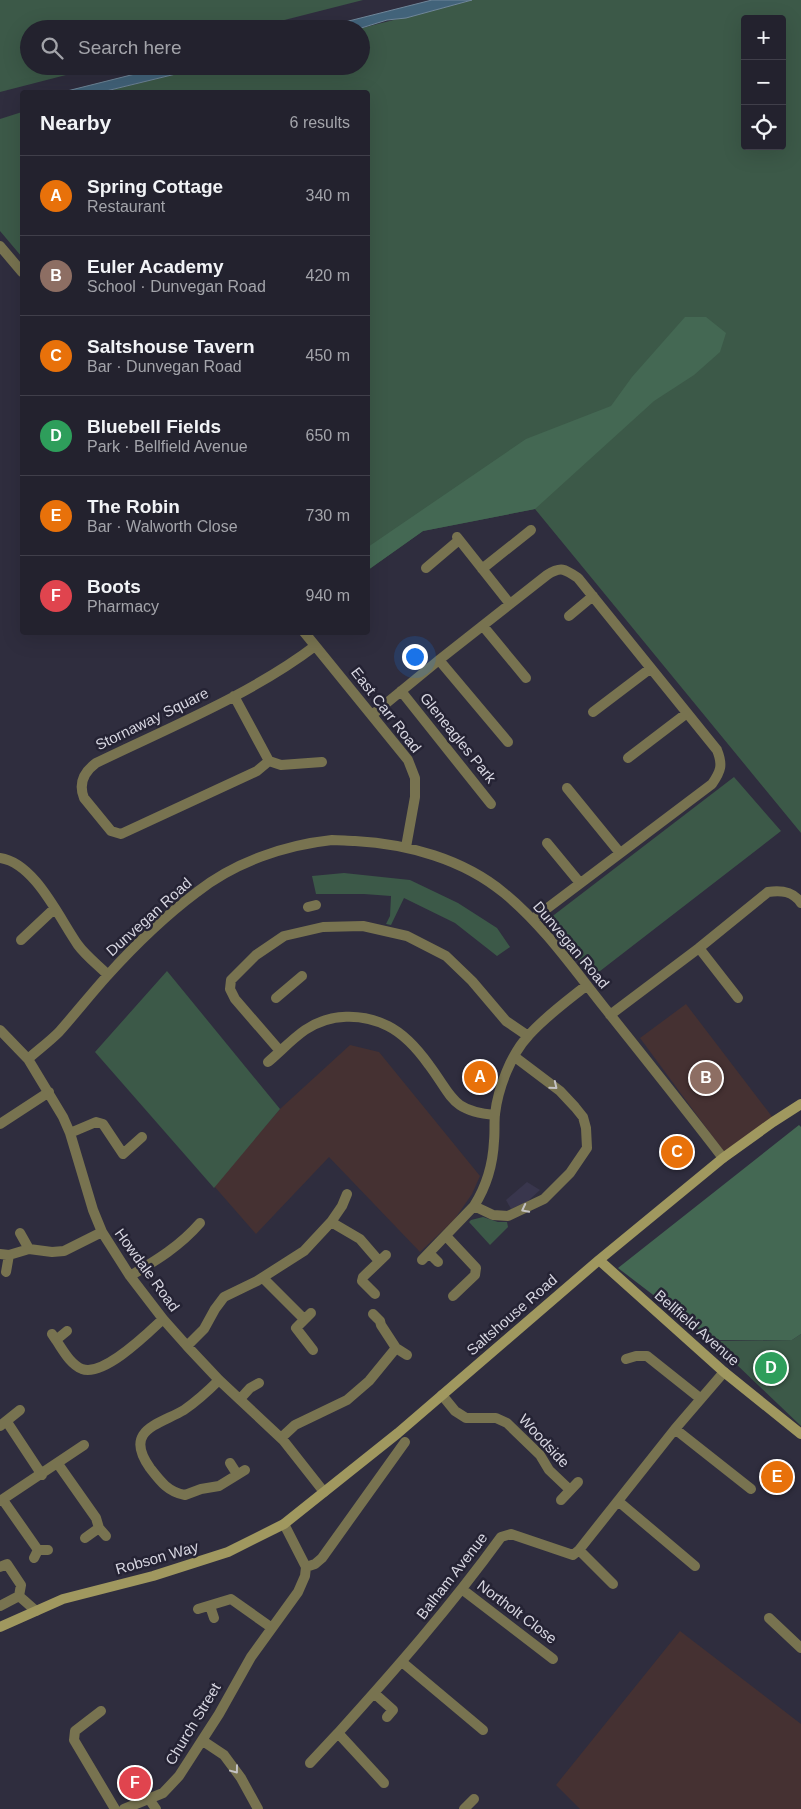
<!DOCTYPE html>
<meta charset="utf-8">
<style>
:root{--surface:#23222e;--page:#2f2f3a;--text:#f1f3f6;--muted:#a3a4aa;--line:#403f4a;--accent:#4fd399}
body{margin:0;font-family:Arial,sans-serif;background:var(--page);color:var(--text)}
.controls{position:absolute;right:15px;top:15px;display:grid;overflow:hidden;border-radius:5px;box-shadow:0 5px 20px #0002}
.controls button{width:45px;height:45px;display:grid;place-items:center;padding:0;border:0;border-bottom:1px solid var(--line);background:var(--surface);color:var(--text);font:25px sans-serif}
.you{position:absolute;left:414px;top:656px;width:18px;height:18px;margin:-12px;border:4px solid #fff;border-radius:50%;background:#1a73e8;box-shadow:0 0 0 8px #1a73e833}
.badge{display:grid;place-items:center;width:32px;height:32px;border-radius:50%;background:var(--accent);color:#fff;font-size:16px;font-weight:700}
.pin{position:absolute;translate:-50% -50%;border:2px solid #fff;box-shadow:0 1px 5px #0006}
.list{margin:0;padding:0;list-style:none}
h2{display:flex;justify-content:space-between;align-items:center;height:65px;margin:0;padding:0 20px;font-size:21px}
h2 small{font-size:16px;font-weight:400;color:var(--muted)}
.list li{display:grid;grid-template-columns:32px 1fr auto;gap:15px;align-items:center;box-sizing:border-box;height:80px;padding:0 20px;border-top:1px solid var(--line)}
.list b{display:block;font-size:19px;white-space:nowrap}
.list p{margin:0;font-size:16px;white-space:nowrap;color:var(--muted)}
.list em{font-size:16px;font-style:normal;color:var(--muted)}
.icon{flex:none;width:28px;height:28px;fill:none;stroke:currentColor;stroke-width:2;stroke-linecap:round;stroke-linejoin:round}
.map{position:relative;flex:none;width:801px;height:1809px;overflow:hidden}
.search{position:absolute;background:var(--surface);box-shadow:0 5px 20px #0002;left:20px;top:20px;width:350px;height:55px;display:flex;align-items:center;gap:12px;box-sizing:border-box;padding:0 18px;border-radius:28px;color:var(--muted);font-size:19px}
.panel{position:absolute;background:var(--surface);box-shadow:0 5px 20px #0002;left:20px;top:90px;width:350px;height:545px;border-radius:5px}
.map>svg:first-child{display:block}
.built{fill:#39364d}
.education{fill:#453132}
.green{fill:#3c5948;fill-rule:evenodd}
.forest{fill:#446853}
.water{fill:#42637a;stroke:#6f8699}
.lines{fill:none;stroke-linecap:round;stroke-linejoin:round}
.street{stroke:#787350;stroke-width:10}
.secondary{stroke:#a0985f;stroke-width:10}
.oneway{stroke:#c4c2c4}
.labels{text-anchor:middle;stroke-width:5;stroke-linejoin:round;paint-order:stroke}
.street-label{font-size:15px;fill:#d7d6e1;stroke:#252334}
</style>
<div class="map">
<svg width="801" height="1809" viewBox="0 0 801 1809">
<rect width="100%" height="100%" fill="#2f2d3e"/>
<path class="built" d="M 527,1182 L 540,1190 L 527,1202 L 511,1209 L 506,1200 Z"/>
<path class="education" d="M 686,1004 L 773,1118 L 724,1152 L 640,1038 Z
M 350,1045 L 379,1052 L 480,1176 L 472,1194 L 454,1220 L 420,1252 L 329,1157 L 256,1234 L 214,1186 L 280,1109 Z
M 680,1631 L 801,1724 L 801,1809 L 580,1809 L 556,1785 Z"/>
<path class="green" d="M 0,0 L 363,0 L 249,29 L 29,29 L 29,66 L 101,66 L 0,92 Z
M 472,0 L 801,0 L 801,833 L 535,509 L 423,531 L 368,570 L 368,92 L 103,92 L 184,72 L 190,72 L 214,66 L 361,66 L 361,29 L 358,29 ZM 745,19 L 782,19 L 782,146 L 745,146 Z
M 22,112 L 22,257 L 0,231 L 0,119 Z
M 734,777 L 781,831 L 591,978 L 550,918 Z
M 344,873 L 410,880 L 458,903 L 497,928 L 510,947 L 497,956 L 455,923 L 404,898 L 391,925 L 386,924 L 390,916 L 391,896 L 364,894 L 316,894 L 312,876 Z
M 167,971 L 280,1109 L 214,1188 L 95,1052 Z
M 483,1217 L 498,1222 L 507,1222 L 508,1227 L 490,1245 L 469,1222 L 471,1220 Z
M 801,1334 L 801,1426 L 712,1341 L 792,1340 Z"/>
<path class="forest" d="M 685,317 L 706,317 L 726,333 L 720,352 L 694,375 L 654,401 L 535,509 L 423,531 L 368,570 L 368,547 L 526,439 L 611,406 L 632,377 Z
M 799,1125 L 801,1127 L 801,1334 L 792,1340 L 712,1340 L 618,1268 Z"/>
<path class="water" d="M 432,0 L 472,0 L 406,18 L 387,20 L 358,29 L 317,29 Z
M 167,66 L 214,66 L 190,72 L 184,72 L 102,92 L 63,92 Z"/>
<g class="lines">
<path class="street" d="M 0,246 L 22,272
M 457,537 L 510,604
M 426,568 L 459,540
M 482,569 L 531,530
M 569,616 L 593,596
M 483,626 L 526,678
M 304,632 L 408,760 L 415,778 L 415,797 L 406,847
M 439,660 L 508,742
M 401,691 L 491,804
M 234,696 L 269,761 L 281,765 L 322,762
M 593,712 L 651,668
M 372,715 L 439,660 L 547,575 C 561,566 565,569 578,578 L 717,750 C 723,765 721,771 712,784 L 533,919
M 628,758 L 687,713
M 269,761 L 257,771 L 121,834 L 111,831 L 84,798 C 78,783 84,772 96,763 C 168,728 252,694 315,646
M 567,788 L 620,853
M 547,843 L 580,883
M 0,858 C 35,863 59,918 78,945 C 86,956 98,965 108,975
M 308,907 L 316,905
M 21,940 L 54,909
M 699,948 L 768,892 C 781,890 793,891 801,903
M 276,998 L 302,976
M 610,1015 L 699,948 L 738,998
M 0,1030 L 28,1059 L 63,1117 L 70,1133 L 93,1210 L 102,1232 L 130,1276 L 163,1319 L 187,1346 L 219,1380 L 283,1440 L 324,1492
M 280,1051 L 235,999 L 230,989 L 231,980 L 256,955 L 284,936 L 323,927 L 363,926 L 407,936 L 446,956 L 472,981 L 506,1021 L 528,1036
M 28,1059 C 38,1050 49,1042 59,1032 C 75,1014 90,995 107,976 C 134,946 165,916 197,892 C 235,862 285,845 332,840 C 340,840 348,841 355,841 C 408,844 463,859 504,893 C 543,925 573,968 604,1007 C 644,1057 684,1107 723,1158
M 268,1062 C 280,1052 292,1039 305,1030 C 330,1013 362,1013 388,1026 C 404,1034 419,1051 429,1065 C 453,1097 451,1111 495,1115
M 0,1124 L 49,1092
M 70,1133 L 96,1122 L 103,1124 L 123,1154 L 142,1137
M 474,1206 L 493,1215 L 508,1216 L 544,1199 L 570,1173 L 587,1148 L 586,1128 L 583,1117 L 575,1107 L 560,1091 L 515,1057
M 331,1222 L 342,1206 L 347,1194
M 20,1233 L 29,1249
M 446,1236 L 476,1268 L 475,1275 L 453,1296
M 429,1253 L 438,1262
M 0,1254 L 9,1255 L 29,1249 L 52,1252 L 64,1251 L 102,1232
M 422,1260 L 474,1206 C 486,1187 493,1163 494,1141 C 495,1132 494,1123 495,1114 C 498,1088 511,1054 529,1035 C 546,1016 567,1001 587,985
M 6,1272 L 9,1255
M 130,1276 C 157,1260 180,1246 200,1223
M 263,1278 L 304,1319
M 375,1294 L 362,1281 L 363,1277 L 386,1255
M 311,1313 L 296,1328 L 313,1350
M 373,1314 L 380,1321 L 381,1325 L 396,1348 L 407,1355
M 52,1334 L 56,1340 L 67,1331
M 56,1340 C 63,1350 70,1364 82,1369 C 104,1377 148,1333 163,1319
M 187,1346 L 204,1329 L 215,1309 L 224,1297 L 257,1281 L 304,1251 L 331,1222 L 360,1239 L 379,1261
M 626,1359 L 636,1356 L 647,1356 L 701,1399
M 219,1380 C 208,1391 197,1401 184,1410 C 158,1425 123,1430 150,1468 C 160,1481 168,1492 185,1495 L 201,1489 L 219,1486 L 245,1470
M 442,1395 L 455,1411 L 466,1418 L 496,1418 L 507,1423 L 540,1455 L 549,1470 L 570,1490
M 240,1399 L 250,1388 L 259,1383
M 7,1422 L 42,1475
M 0,1426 L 20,1410
M 675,1429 L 751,1489
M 281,1438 L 295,1425 L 347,1400 L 369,1381 L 396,1348
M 230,1463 L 237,1474
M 58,1464 L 96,1518 L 99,1528 L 106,1536
M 3,1500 L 38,1550
M 561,1500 L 578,1482
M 0,1501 L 84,1445
M 618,1501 L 695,1566
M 85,1538 L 99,1528
M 579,1550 L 613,1584
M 34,1558 L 38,1550 L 48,1550
M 0,1567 L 7,1564 L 21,1585 L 19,1596
M 306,1567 L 315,1564 L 322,1558 L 405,1442
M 463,1590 L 553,1659
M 0,1606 L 19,1596 L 36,1611
M 210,1606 L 214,1618
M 198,1609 L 231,1599 L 272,1628
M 769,1618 L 801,1648
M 402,1662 L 483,1730
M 374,1693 L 393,1710 L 387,1717
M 101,1711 L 75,1731 L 74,1740 L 115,1809
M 203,1741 L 224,1755 L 241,1778 L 258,1809
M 310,1763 L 338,1733
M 384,1783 L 338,1733 C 395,1670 451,1606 501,1537 L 511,1534 L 573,1555 L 579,1550 L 675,1429 L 724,1372
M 149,1799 L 156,1809
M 124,1809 L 163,1793 L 179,1776 L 219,1714 L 251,1657 L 298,1592 L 305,1576 L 306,1567 L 284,1524
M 464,1809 L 474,1799"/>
<path class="secondary" d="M 599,1260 L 724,1372 L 801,1434
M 0,1627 L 63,1599 L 153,1576 L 228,1552 L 284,1524 L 398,1433 L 599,1260 L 723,1158 L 773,1122 L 801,1104"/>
</g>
<defs><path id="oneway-chevron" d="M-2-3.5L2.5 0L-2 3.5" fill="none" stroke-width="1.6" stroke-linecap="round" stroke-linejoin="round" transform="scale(1.25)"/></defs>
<g class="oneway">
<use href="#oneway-chevron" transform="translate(554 1086) rotate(39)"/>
<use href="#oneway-chevron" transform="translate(525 1209) rotate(153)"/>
<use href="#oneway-chevron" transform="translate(235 1770) rotate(53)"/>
</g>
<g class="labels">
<g class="street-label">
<text transform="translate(386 710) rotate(52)" y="5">East Carr Road</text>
<text transform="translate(152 719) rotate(-26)" y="5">Stornaway Square</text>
<text transform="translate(458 738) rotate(51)" y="5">Gleneagles Park</text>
<text transform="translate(149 917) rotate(-42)" y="5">Dunvegan Road</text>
<text transform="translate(571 945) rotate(50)" y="5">Dunvegan Road</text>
<text transform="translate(147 1270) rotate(54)" y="5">Howdale Road</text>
<text transform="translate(512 1315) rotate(-41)" y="5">Saltshouse Road</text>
<text transform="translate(697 1328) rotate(41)" y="5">Bellfield Avenue</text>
<text transform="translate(544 1441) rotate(47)" y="5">Woodside</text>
<text transform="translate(157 1558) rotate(-16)" y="5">Robson Way</text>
<text transform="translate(452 1576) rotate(-52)" y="5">Balham Avenue</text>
<text transform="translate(517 1612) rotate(37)" y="5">Northolt Close</text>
<text transform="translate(193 1724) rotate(-59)" y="5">Church Street</text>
</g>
</g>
</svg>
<div class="controls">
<button>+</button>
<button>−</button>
<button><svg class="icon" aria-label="locate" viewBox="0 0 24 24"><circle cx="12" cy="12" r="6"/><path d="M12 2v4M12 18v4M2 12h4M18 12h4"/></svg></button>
</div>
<div class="you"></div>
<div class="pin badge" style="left:480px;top:1077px;background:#e8710a">A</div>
<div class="pin badge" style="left:706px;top:1078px;background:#8d6e63">B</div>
<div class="pin badge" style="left:677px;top:1152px;background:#e8710a">C</div>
<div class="pin badge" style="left:771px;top:1368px;background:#2e9e5b">D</div>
<div class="pin badge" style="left:777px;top:1477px;background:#e8710a">E</div>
<div class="pin badge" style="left:135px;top:1783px;background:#e0444e">F</div>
<div class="search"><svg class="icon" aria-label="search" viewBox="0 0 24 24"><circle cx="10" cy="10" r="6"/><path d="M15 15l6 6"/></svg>Search here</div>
<section class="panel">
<h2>Nearby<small>6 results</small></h2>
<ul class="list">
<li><span class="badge" style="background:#e8710a">A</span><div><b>Spring Cottage</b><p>Restaurant</p></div><em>340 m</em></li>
<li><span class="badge" style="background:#8d6e63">B</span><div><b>Euler Academy</b><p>School · Dunvegan Road</p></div><em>420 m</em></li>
<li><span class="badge" style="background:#e8710a">C</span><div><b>Saltshouse Tavern</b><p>Bar · Dunvegan Road</p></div><em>450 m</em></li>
<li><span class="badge" style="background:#2e9e5b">D</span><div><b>Bluebell Fields</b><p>Park · Bellfield Avenue</p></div><em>650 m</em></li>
<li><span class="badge" style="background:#e8710a">E</span><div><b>The Robin</b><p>Bar · Walworth Close</p></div><em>730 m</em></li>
<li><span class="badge" style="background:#e0444e">F</span><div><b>Boots</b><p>Pharmacy</p></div><em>940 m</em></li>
</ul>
</section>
</div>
